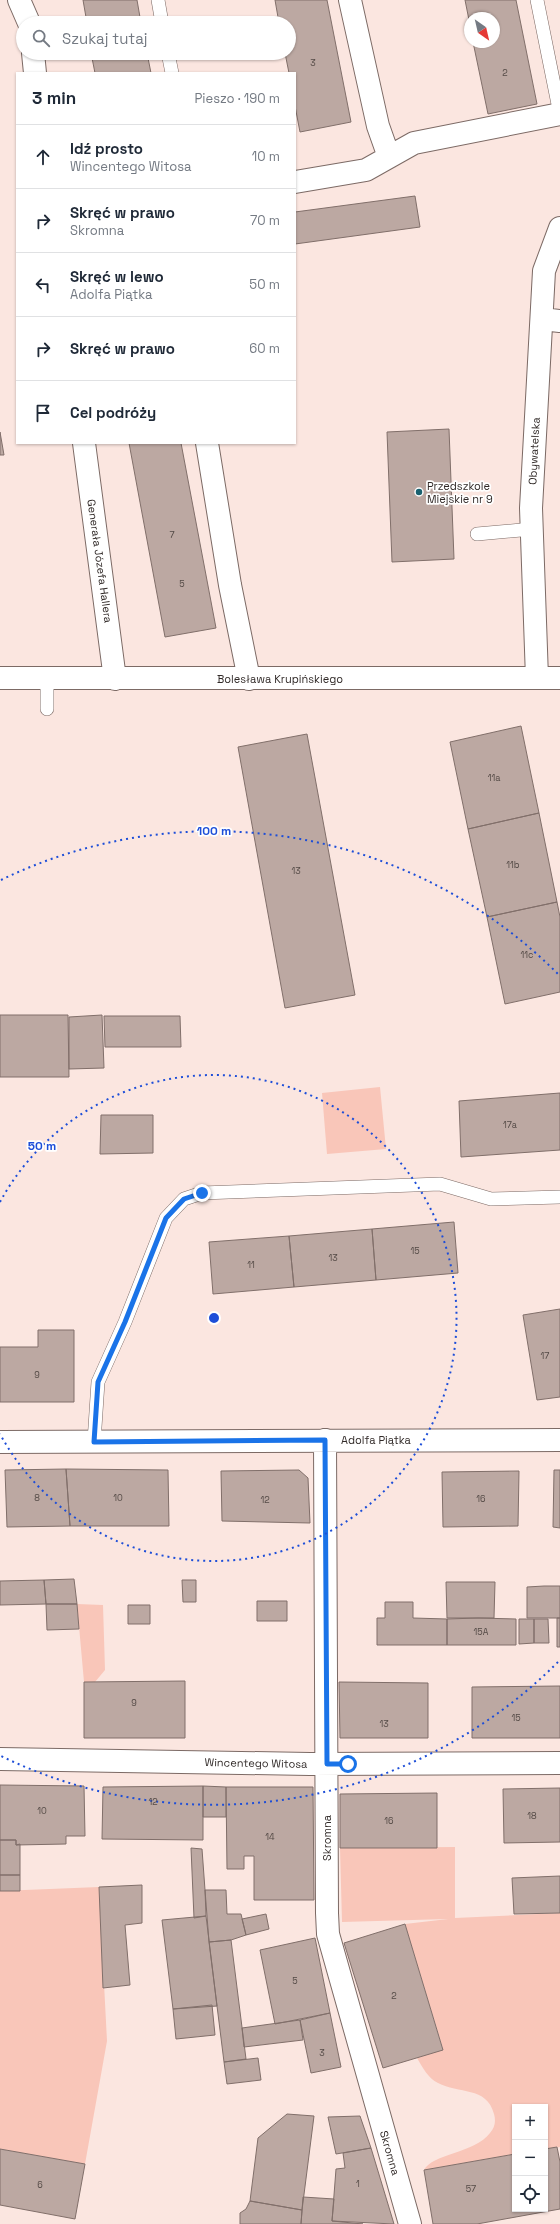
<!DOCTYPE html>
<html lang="pl">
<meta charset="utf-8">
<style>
:root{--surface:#fff;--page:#f2f2f3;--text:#1f2937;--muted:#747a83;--line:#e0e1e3}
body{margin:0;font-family:"Space Grotesk",sans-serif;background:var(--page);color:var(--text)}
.controls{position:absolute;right:12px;bottom:12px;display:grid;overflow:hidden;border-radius:0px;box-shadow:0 1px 3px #0004}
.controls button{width:36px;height:36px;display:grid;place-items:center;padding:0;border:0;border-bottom:1px solid var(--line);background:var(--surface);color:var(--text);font:20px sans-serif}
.compass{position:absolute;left:464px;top:12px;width:36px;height:36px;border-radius:50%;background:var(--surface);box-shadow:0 1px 3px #0004;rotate:146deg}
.stop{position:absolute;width:12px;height:12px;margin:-9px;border:3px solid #1a73e8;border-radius:50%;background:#fff}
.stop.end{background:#1a73e8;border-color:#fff;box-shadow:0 1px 4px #0008}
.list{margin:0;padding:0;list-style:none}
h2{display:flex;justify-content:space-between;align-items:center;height:52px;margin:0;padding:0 16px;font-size:17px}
h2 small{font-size:13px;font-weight:400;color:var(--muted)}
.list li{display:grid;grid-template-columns:26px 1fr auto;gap:12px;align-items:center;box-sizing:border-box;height:64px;padding:0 16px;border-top:1px solid var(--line)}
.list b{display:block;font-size:15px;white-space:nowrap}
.list p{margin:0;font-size:13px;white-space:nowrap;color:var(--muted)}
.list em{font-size:13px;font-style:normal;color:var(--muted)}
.icon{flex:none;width:22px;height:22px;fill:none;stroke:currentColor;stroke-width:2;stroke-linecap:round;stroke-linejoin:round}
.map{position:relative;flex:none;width:560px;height:2224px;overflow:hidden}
.search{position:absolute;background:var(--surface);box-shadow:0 1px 3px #0004;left:16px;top:16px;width:280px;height:44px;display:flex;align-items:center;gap:10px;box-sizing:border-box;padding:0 14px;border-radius:22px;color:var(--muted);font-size:15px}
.panel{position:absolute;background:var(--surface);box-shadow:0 1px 3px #0004;left:16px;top:72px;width:280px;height:372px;border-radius:0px}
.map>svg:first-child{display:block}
.green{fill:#f9c6b9}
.building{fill:#bca8a2;stroke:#816f6a}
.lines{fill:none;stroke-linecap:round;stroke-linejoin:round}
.service-casing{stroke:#7c6a65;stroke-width:14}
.minor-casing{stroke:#7c6a65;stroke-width:24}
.service{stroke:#fff;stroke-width:13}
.minor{stroke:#fff;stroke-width:22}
.route{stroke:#1a73e8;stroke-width:5}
.ring{fill:none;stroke:#1d4ed8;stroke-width:2;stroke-dasharray:2 4}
.poi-dot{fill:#196170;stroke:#fff;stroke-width:1.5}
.labels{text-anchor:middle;stroke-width:3.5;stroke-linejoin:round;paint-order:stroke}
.number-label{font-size:9px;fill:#544a46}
.street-label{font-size:11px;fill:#312a28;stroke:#fff}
.poi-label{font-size:11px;fill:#312a28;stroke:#fff;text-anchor:start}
.centre{fill:#1d4ed8;stroke:#fff;stroke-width:2}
.ring-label{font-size:12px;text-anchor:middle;font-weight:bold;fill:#1d4ed8;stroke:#fff;stroke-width:3.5;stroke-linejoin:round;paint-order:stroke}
</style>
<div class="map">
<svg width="560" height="2224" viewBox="0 0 560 2224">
<rect width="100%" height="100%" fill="#fbe6e0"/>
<path class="green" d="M 380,1087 L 386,1149 L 327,1154 L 322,1093 Z
M 77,1604 L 103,1605 L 105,1670 L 95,1682 L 84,1682 Z
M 455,1847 L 455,1918 L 560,1913 L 560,2147 L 545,2149 L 545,2107 L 515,2107 L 515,2154 L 424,2170 C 432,2154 475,2153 490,2133 C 495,2127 496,2121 494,2114 C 487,2086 458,2094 438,2083 C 428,2078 423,2068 417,2058 L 443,2049 L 405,1924 L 448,1919 L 342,1922 L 340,1848 Z
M 99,1887 L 107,2041 L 85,2164 L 0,2149 L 0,1891 Z"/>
<path class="building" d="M 83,0 L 137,0 L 141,23 L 87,23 Z
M 275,0 L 327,0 L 351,122 L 300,132 L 295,106 L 295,73 L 289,73 L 285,53 L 289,53 L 289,23 L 279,23 Z
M 465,0 L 516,0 L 537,104 L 488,114 L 473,42 L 494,42 L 494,18 L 470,18 L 470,25 Z
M 91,53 L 147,53 L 151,73 L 95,73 Z
M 415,196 L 420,227 L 295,244 L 295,212 Z
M 449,429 L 454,559 L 392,562 L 387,432 Z
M 0,432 L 4,455 L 0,455 Z
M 129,443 L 181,443 L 216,628 L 165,637 Z
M 521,726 L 539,813 L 468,829 L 450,742 Z
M 307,734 L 355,995 L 285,1008 L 238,747 Z
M 539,813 L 557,902 L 487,917 L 468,829 Z
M 557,902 L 560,917 L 560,992 L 505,1004 L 487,917 Z
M 0,1015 L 68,1015 L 69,1077 L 0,1077 Z
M 102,1015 L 104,1068 L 69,1069 L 69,1017 Z
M 104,1016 L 180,1016 L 181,1047 L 105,1047 Z
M 560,1093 L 560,1150 L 461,1157 L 459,1101 Z
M 101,1115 L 153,1115 L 153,1153 L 100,1154 Z
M 454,1222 L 458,1273 L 376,1280 L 372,1229 Z
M 372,1229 L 376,1280 L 294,1287 L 289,1236 Z
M 289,1236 L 294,1287 L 213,1294 L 209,1242 Z
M 560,1309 L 560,1397 L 537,1400 L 523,1315 Z
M 38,1330 L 74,1330 L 74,1402 L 0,1402 L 0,1347 L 38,1347 Z
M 66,1469 L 70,1526 L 7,1527 L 5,1470 Z
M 66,1469 L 168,1470 L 169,1526 L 70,1526 Z
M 299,1470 L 308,1478 L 310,1523 L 222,1521 L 221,1471 Z
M 554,1470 L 560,1470 L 560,1528 L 553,1527 Z
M 519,1471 L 518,1526 L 443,1527 L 442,1472 Z
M 74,1579 L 77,1604 L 46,1604 L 44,1580 Z
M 44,1580 L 46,1604 L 0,1605 L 0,1581 Z
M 182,1580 L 196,1580 L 196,1602 L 183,1602 Z
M 446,1582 L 495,1582 L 494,1618 L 447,1618 Z
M 544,1586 L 560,1586 L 560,1618 L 527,1618 L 527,1587 Z
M 257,1601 L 287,1601 L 287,1621 L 257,1621 Z
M 385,1602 L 413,1602 L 413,1618 L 447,1619 L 447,1645 L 377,1645 L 377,1618 L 385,1618 Z
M 46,1604 L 77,1604 L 79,1629 L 47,1630 Z
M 128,1605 L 150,1605 L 150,1624 L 128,1624 Z
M 478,1618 L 516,1619 L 516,1645 L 447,1645 L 447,1619 Z
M 557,1618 L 560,1618 L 560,1647 L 557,1647 Z
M 519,1619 L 534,1619 L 534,1643 L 519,1644 Z
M 534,1619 L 548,1619 L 549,1643 L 534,1643 Z
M 185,1681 L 185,1738 L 84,1738 L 84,1682 Z
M 339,1682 L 428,1683 L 428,1738 L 340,1738 Z
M 560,1686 L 560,1738 L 472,1738 L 472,1687 Z
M 0,1785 L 84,1786 L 85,1836 L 66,1836 L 66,1844 L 16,1845 L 16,1840 L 0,1840 Z
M 203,1786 L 203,1840 L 102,1839 L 103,1787 Z
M 203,1786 L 226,1787 L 226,1817 L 203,1817 Z
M 226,1787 L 313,1787 L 314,1900 L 254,1900 L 254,1856 L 244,1856 L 244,1869 L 227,1869 Z
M 560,1788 L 560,1842 L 504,1843 L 503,1789 Z
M 437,1793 L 437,1848 L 340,1848 L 340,1794 Z
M 0,1840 L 16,1840 L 16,1845 L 20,1844 L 20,1875 L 0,1875 Z
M 191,1848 L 202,1849 L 205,1890 L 206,1916 L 194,1918 Z
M 0,1875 L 20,1875 L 20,1891 L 0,1891 Z
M 560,1876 L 560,1913 L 514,1914 L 512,1878 Z
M 142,1885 L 142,1923 L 125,1925 L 130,1985 L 103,1988 L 99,1887 Z
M 205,1890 L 226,1890 L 227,1914 L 241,1914 L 246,1935 L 231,1940 L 209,1942 Z
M 266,1914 L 269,1929 L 246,1935 L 242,1919 Z
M 206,1916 L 217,2006 L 173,2009 L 162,1920 Z
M 405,1924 L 443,2050 L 383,2068 L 344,1943 Z
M 315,1938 L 330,2013 L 275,2024 L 260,1950 Z
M 231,1940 L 246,2059 L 224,2062 L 209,1942 Z
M 212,2005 L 215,2035 L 176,2039 L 173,2009 Z
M 330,2013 L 341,2067 L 311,2073 L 300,2020 Z
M 300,2020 L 303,2040 L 244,2047 L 242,2028 Z
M 258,2058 L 261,2080 L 227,2084 L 224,2062 Z
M 287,2114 L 314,2116 L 302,2210 L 250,2201 L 258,2138 Z
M 360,2116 L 371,2148 L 336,2154 L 328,2117 Z
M 557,2147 L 560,2162 L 560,2209 L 477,2224 L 433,2224 L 424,2170 L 515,2154 L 515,2209 L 545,2209 L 545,2149 Z
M 371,2148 L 394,2224 L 332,2221 L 336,2169 L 345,2168 L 343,2153 Z
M 0,2149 L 85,2164 L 75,2219 L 0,2205 Z
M 303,2197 L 334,2199 L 332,2221 L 363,2224 L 301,2224 Z
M 250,2201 L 302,2210 L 301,2224 L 240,2224 L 240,2213 L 246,2209 Z"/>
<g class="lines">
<defs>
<path id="service" d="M 158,0 L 162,23
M 537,0 L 560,114
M 168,53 L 172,73
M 477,534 L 532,529
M 47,678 L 47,709
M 94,1442 L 98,1382 L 125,1322 L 166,1218 L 184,1199 L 202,1193 L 440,1184 L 491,1199 L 560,1197"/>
<path id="minor" d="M 19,0 L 29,23
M 350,0 L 378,126 L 389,157
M 33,53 L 35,73
M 295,182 L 366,170 L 414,143 L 560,114
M 542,319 L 560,321
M 84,443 L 115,679
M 207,443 L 230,585 L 249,679
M 0,678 L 560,678
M 537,678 L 531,508 L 544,271 L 560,228
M 325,1440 L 327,1913 L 328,1934 L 410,2224
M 0,1442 L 560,1440
M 0,1759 L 310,1764 L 560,1763"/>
</defs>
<use href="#service" class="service-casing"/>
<use href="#minor" class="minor-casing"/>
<use href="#service" class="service"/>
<use href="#minor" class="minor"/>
</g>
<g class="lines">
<path class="route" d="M 202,1193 L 184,1199 L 166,1218 L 125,1322 L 98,1382 L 94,1442 L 325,1440 L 327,1764 L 348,1764"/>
</g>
<g class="ring">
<path d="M0 1202A243 243 0 1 1 0 1434"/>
<path d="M558 1662A487 487 0 0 1 1 1756M1 880A487 487 0 0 1 558 974"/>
</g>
<circle class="poi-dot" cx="419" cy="492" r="4"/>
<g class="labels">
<g class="number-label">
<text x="313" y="66">3</text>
<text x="505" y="76">2</text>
<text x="172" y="538">7</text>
<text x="182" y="587">5</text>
<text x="494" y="781">11a</text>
<text x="513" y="868">11b</text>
<text x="296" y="874">13</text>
<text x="527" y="958">11c</text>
<text x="510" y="1128">17a</text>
<text x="415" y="1254">15</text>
<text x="333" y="1261">13</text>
<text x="251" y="1268">11</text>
<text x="545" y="1359">17</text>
<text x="37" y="1378">9</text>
<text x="37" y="1501">8</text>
<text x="118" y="1501">10</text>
<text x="481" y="1502">16</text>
<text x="265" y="1503">12</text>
<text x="481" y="1635">15A</text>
<text x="134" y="1706">9</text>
<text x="516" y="1721">15</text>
<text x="384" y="1727">13</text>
<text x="153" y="1805">12</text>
<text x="42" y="1814">10</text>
<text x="532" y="1819">18</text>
<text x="389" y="1824">16</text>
<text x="270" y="1840">14</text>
<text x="295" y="1984">5</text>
<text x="394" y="1999">2</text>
<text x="322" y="2056">3</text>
<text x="358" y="2187">1</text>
<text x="40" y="2188">6</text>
<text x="471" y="2192">57</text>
</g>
<g class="street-label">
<text transform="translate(534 451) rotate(-87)" y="4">Obywatelska</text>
<text transform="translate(100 561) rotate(82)" y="4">Generała Józefa Hallera</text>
<text x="280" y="683">Bolesława Krupińskiego</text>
<text x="376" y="1444">Adolfa Piątka</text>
<text transform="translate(256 1763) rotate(1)" y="4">Wincentego Witosa</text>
<text transform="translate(327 1838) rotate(-90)" y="4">Skromna</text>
<text transform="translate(390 2153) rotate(74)" y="4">Skromna</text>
</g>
<g class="poi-label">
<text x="427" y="490">Przedszkole<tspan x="427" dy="13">Miejskie nr 9</tspan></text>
</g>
</g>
<circle cx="214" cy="1318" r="6" class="centre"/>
<g class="ring-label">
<text x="214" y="835">100 m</text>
<text x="42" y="1150">50 m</text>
</g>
</svg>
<div class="controls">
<button>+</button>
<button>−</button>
<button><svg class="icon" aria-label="locate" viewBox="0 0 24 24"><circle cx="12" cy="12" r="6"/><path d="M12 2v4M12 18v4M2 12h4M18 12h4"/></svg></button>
</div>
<svg class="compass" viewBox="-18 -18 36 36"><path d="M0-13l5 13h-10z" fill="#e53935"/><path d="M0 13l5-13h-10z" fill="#747a83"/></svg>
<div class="stop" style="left:348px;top:1764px"></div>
<div class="stop end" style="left:202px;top:1193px"></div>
<div class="search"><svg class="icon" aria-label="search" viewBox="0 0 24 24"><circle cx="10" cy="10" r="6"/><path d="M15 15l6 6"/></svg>Szukaj tutaj</div>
<section class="panel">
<h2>3 min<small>Pieszo · 190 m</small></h2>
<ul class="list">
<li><svg class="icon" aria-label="ahead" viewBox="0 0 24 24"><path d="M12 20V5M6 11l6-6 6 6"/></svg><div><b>Idź prosto</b><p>Wincentego Witosa</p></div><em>10 m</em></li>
<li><svg class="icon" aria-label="right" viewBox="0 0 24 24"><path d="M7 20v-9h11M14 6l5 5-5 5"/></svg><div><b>Skręć w prawo</b><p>Skromna</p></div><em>70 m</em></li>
<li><svg class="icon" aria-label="left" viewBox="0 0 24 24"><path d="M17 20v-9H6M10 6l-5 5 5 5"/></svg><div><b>Skręć w lewo</b><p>Adolfa Piątka</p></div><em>50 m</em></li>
<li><svg class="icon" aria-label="right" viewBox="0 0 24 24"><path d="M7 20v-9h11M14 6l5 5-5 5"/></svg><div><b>Skręć w prawo</b></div><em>60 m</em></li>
<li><svg class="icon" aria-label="arrive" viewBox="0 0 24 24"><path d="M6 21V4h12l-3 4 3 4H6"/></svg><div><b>Cel podróży</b></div></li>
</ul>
</section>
</div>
